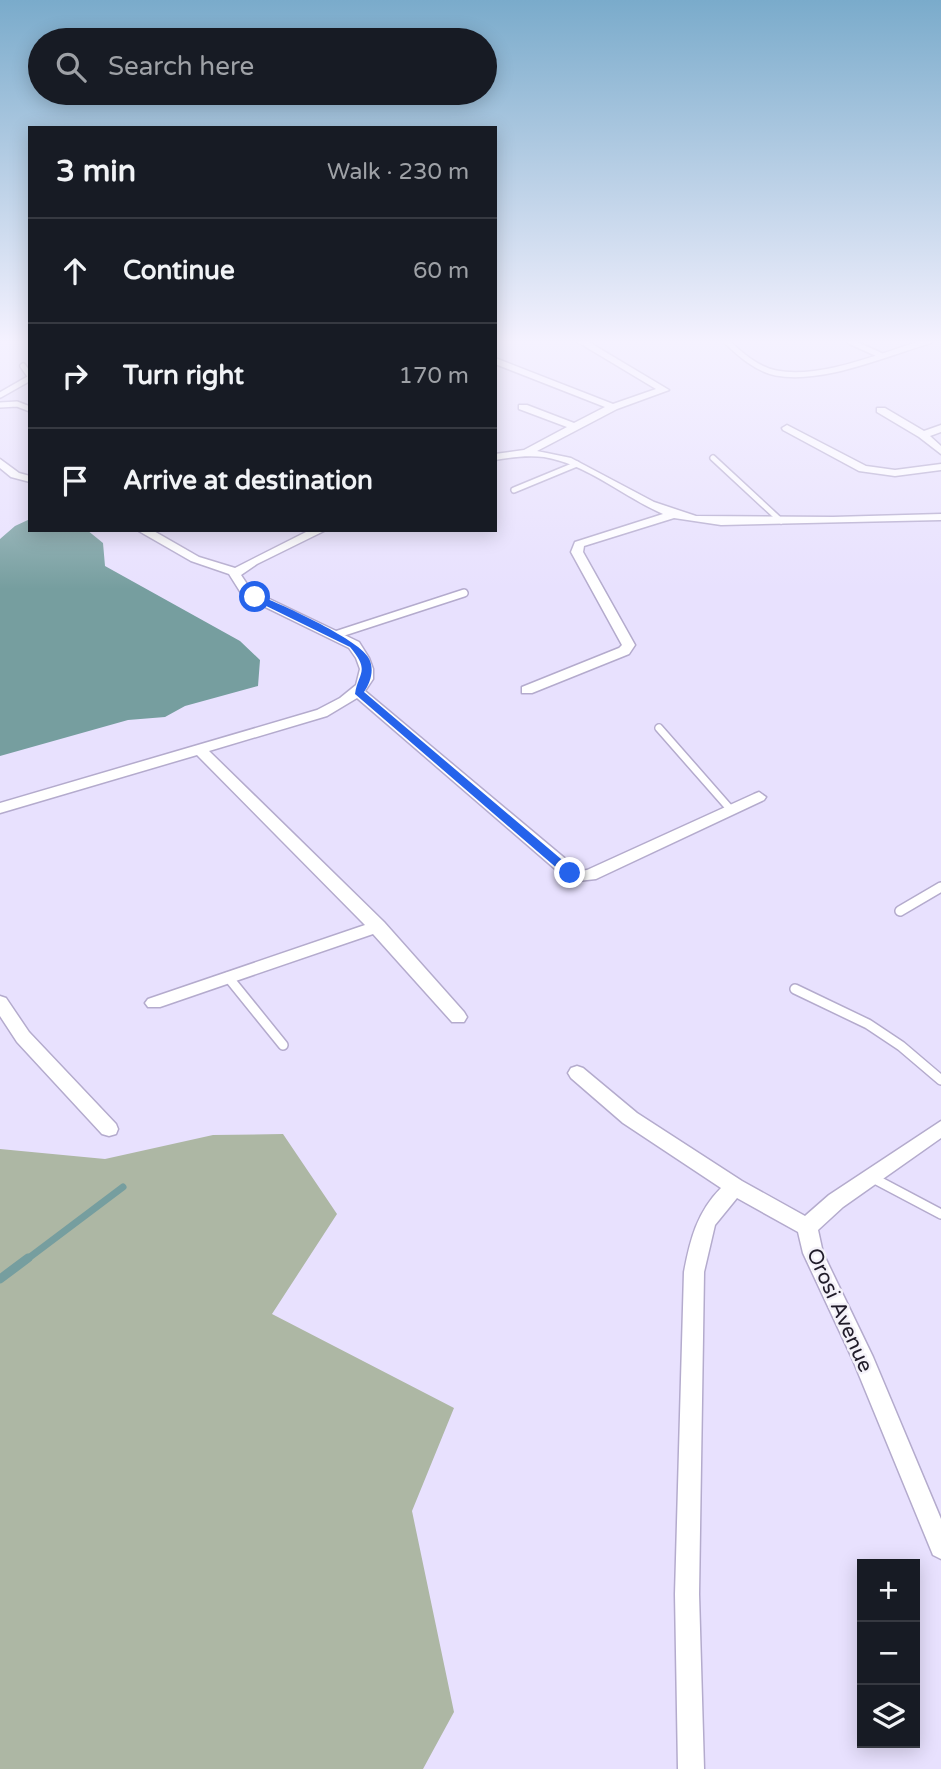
<!DOCTYPE html>
<meta charset="utf-8">
<style>
:root{--surface:#171b24;--page:#242831;--text:#f1f3f6;--muted:#9ea1a6;--line:#363941}
body{margin:0;font-family:"Varela Round",sans-serif;background:var(--page);color:var(--text)}
.controls{position:absolute;right:21px;bottom:21px;display:grid;overflow:hidden;border-radius:0px;box-shadow:0 4px 18px #0003}
.controls button{width:63px;height:63px;display:grid;place-items:center;padding:0;border:0;border-bottom:2px solid var(--line);background:var(--surface);color:var(--text);font:35px sans-serif}
.stop{position:absolute;width:21px;height:21px;margin:-16px;border:5px solid #2563eb;border-radius:50%;background:#fff}
.stop.end{background:#2563eb;border-color:#fff;box-shadow:0 2px 7px #0008}
.list{margin:0;padding:0;list-style:none}
h2{display:flex;justify-content:space-between;align-items:center;height:91px;margin:0;padding:0 28px;font-size:30px}
h2 small{font-size:23px;font-weight:400;color:var(--muted)}
.list li{display:grid;grid-template-columns:46px 1fr auto;gap:21px;align-items:center;box-sizing:border-box;height:105px;padding:0 28px;border-top:2px solid var(--line)}
.list b{display:block;font-size:26px;white-space:nowrap}
.list em{font-size:23px;font-style:normal;color:var(--muted)}
.icon{flex:none;width:38px;height:38px;fill:none;stroke:currentColor;stroke-width:2;stroke-linecap:round;stroke-linejoin:round}
.map{position:relative;flex:none;width:941px;height:1769px;overflow:hidden}
.search{position:absolute;background:var(--surface);box-shadow:0 4px 18px #0003;left:28px;top:28px;width:469px;height:77px;display:flex;align-items:center;gap:18px;box-sizing:border-box;padding:0 24px;border-radius:38px;color:var(--muted);font-size:26px}
.panel{position:absolute;background:var(--surface);box-shadow:0 4px 18px #0003;left:28px;top:126px;width:469px;height:406px;border-radius:0px}
.map>svg:first-child{display:block}
.green{fill:#adb7a4}
.water{fill:#769e9f}
.lines{fill:none;stroke-linecap:round;stroke-linejoin:round}
.stream-far1{stroke:#769e9f;stroke-width:7}
.stream{stroke:#769e9f;stroke-width:9}
.lane-far2-casing{stroke:#b4abcd;stroke-width:8}
.lane-far1-casing{stroke:#b4abcd;stroke-width:10}
.lane-casing{stroke:#b4abcd;stroke-width:12}
.street-casing{stroke:#b4abcd;stroke-width:3}
.lane-far2{stroke:#fff;stroke-width:5}
.lane-far1{stroke:#fff;stroke-width:7}
.lane{stroke:#fff;stroke-width:9}
.street{fill:#fff;fill-rule:evenodd}
.route{fill:#2563eb}
.labels{text-anchor:middle;stroke-width:5;stroke-linejoin:round;paint-order:stroke}
.near-street-label{font-size:21px;fill:#201c29;stroke:#f4f2f9}
</style>
<div class="map">
<svg width="941" height="1769" viewBox="0 0 941 1769">
<rect width="100%" height="100%" fill="#e8e1fe"/>
<path class="green" d="M 283,1134 L 337,1214 L 272,1314 L 454,1408 L 412,1511 L 454,1712 L 423,1769 L 0,1769 L 0,1149 L 105,1159 L 213,1135 Z"/>
<path class="water" d="M 30,519 L 30,530 L 87,530 L 103,543 L 105,566 L 240,641 L 260,660 L 258,686 L 185,706 L 165,717 L 128,720 L 0,756 L 0,539 L 15,526 Z"/>
<g class="lines">
<path class="stream-far1" d="M 26,1260 L 123,1187"/>
<path class="stream" d="M 0,1279 L 28,1258"/>
<defs>
<path id="lane-far2" d="M 726,341 C 740,354 756,369 776,373 C 822,382 885,354 929,341
M 849,341 L 880,355
M 23,366 L 30,376
M 0,395 L 30,378
M 0,405 L 17,404 L 30,409
M 713,458 L 781,521
M 514,490 L 577,464"/>
<path id="lane-far1" d="M 335,635 L 464,593
M 659,728 L 731,810"/>
<path id="lane" d="M 900,911 L 941,887
M 228,977 L 283,1045
M 795,989 L 868,1024 L 901,1046 L 941,1080
M 871,1177 L 941,1214"/>
<path id="street" d="M 576,341 L 587,341 L 669,390 L 617,409 L 537,451 L 571,458 L 654,502 L 696,516 L 833,517 L 941,514 L 941,520 L 721,525 L 674,518 L 584,546 L 583,552 L 635,645 L 629,654 L 532,693 L 522,693 L 522,687 L 619,648 L 622,645 L 571,552 L 575,542 L 663,514 C 624,497 587,464 544,457 C 528,455 512,457 495,460 L 495,454 L 524,450 L 567,427 L 519,409 L 519,405 L 527,405 L 574,423 L 605,407 L 495,364 L 495,358 L 613,404 L 656,389 Z
M 877,408 L 885,408 L 924,431 L 941,425 L 941,432 L 930,436 L 941,446 L 941,454 L 919,437 L 877,412 Z
M 787,425 L 866,466 L 895,470 L 941,464 L 941,470 L 895,476 L 859,471 L 783,430 L 782,428 Z
M 0,459 L 19,473 L 30,476 L 30,482 L 11,477 L 0,468 Z
M 137,530 L 152,530 L 199,557 L 235,568 L 310,530 L 326,530 L 257,564 L 241,575 L 249,587 L 259,594 L 359,642 L 369,658 L 373,669 L 373,679 L 365,691 L 580,871 L 587,870 L 754,794 L 759,792 L 766,797 L 764,800 L 596,879 L 578,881 L 561,874 L 357,698 L 327,716 L 209,751 L 384,922 L 464,1012 L 467,1017 L 464,1022 L 452,1022 L 373,934 L 160,1007 L 148,1007 L 145,1003 L 148,999 L 365,925 L 197,755 L 0,813 L 0,803 L 317,710 L 340,698 L 356,685 L 360,669 L 356,658 L 349,648 L 251,600 L 241,593 L 229,574 L 191,561 Z
M 0,996 L 6,998 L 29,1032 L 116,1124 L 118,1129 L 116,1134 L 109,1136 L 102,1134 L 17,1042 L 0,1016 Z
M 577,1066 L 583,1068 L 637,1113 L 742,1181 L 805,1216 L 829,1195 L 941,1121 L 941,1138 L 843,1207 L 818,1230 L 823,1253 L 873,1357 L 941,1519 L 941,1559 L 933,1555 L 852,1358 L 803,1253 L 798,1232 L 737,1198 L 715,1225 L 704,1272 L 699,1594 L 704,1769 L 678,1769 L 675,1594 L 684,1272 C 690,1240 697,1212 721,1188 L 623,1123 L 571,1078 L 568,1073 L 571,1068 Z"/>
</defs>
<use href="#lane-far2" class="lane-far2-casing"/>
<use href="#lane-far1" class="lane-far1-casing"/>
<use href="#lane" class="lane-casing"/>
<use href="#street" class="street-casing"/>
<use href="#lane-far2" class="lane-far2"/>
<use href="#lane-far1" class="lane-far1"/>
<use href="#lane" class="lane"/>
<use href="#street" class="street"/>
</g>
<linearGradient id="sky" x2="0" y2="1"><stop stop-color="#7aabcb"/><stop offset="0.58" stop-color="#f5f2ff"/><stop offset="1" stop-color="#f5f2ff" stop-opacity="0"/></linearGradient>
<rect width="941" height="589" fill="url(#sky)"/>
<path class="route" d="M 255,594 C 277,602 358,639 368,657 C 375,668 371,682 364,692 L 574,870 L 574,876 L 566,876 L 355,694 C 358,672 371,672 350,647 L 252,599 L 251,597 Z"/>
<g class="labels">
<g class="near-street-label">
<text transform="translate(840 1310) rotate(66)" y="7">Orosi Avenue</text>
</g>
</g>
</svg>
<div class="controls">
<button>+</button>
<button>−</button>
<button><svg class="icon" aria-label="layers" viewBox="0 0 24 24"><path d="M12 4l9 5-9 5-9-5zM3 14l9 5 9-5"/></svg></button>
</div>
<div class="stop" style="left:255px;top:597px"></div>
<div class="stop end" style="left:570px;top:873px"></div>
<div class="search"><svg class="icon" aria-label="search" viewBox="0 0 24 24"><circle cx="10" cy="10" r="6"/><path d="M15 15l6 6"/></svg>Search here</div>
<section class="panel">
<h2>3 min<small>Walk · 230 m</small></h2>
<ul class="list">
<li><svg class="icon" aria-label="ahead" viewBox="0 0 24 24"><path d="M12 20V5M6 11l6-6 6 6"/></svg><div><b>Continue</b></div><em>60 m</em></li>
<li><svg class="icon" aria-label="right" viewBox="0 0 24 24"><path d="M7 20v-9h11M14 6l5 5-5 5"/></svg><div><b>Turn right</b></div><em>170 m</em></li>
<li><svg class="icon" aria-label="arrive" viewBox="0 0 24 24"><path d="M6 21V4h12l-3 4 3 4H6"/></svg><div><b>Arrive at destination</b></div></li>
</ul>
</section>
</div>
